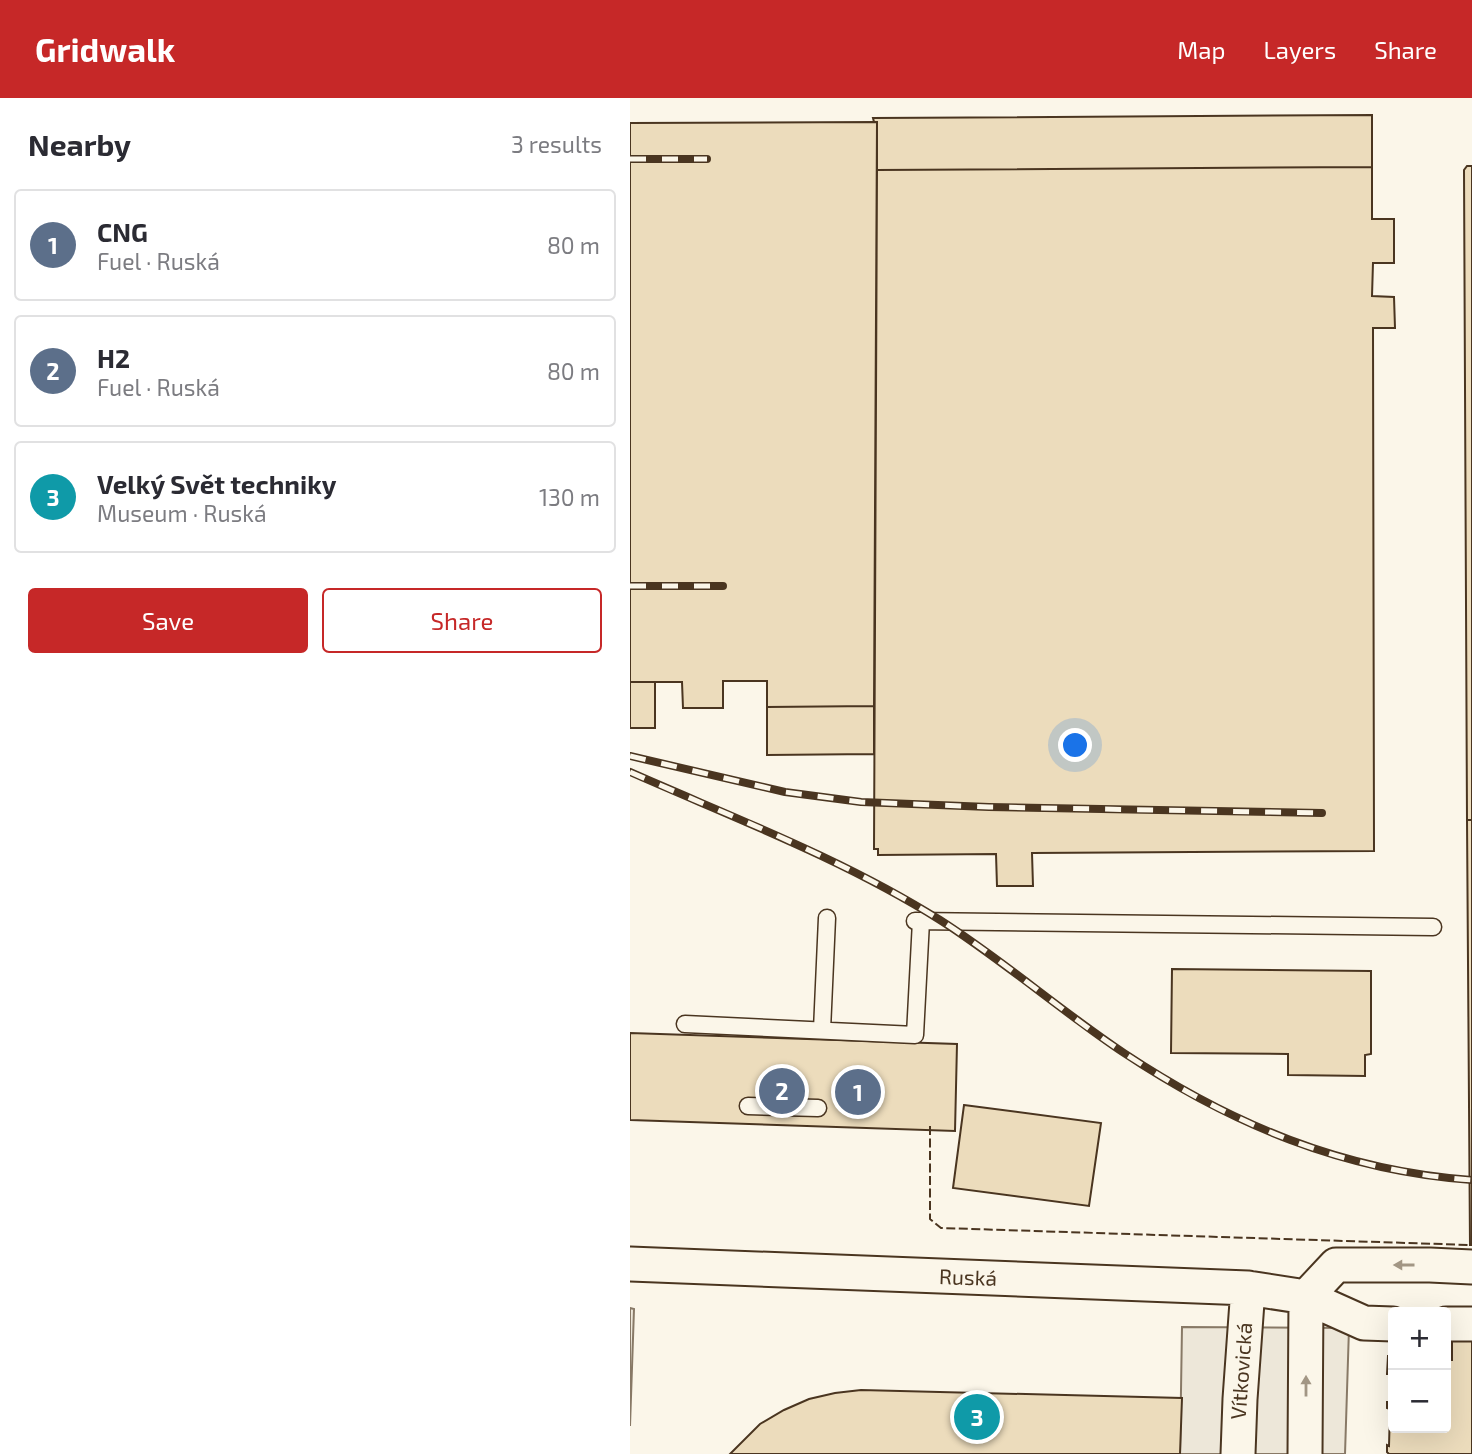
<!DOCTYPE html>
<meta charset="utf-8">
<style>
:root{--surface:#fff;--page:#f7f7f7;--text:#2b2b33;--muted:#7c7c81;--line:#e1e1e2;--accent:#c62828}
body{margin:0;font-family:"Exo 2",sans-serif;background:var(--page);color:var(--text)}
.controls{position:absolute;right:21px;bottom:21px;display:grid;overflow:hidden;border-radius:7px;box-shadow:0 7px 28px #0002}
.controls button{width:63px;height:63px;display:grid;place-items:center;padding:0;border:0;border-bottom:2px solid var(--line);background:var(--surface);color:var(--text);font:35px sans-serif}
.you{position:absolute;left:446px;top:648px;width:24px;height:24px;margin:-18px;border:5px solid #fff;border-radius:50%;background:#1a73e8;box-shadow:0 0 0 10px #1a73e833}
.badge{display:grid;place-items:center;width:46px;height:46px;border-radius:50%;background:var(--accent);color:#fff;font-size:23px;font-weight:700}
.pin{position:absolute;translate:-50% -50%;border:4px solid #fff;box-shadow:0 2px 7px #0006}
.list{margin:0;padding:0;list-style:none}
h2{display:flex;justify-content:space-between;align-items:center;height:91px;margin:0;padding:0 28px;font-size:30px}
h2 small{font-size:23px;font-weight:400;color:var(--muted)}
.list li{display:grid;grid-template-columns:46px 1fr auto;gap:21px;align-items:center;box-sizing:border-box;height:112px;margin:0 14px 14px;padding:0 14px;border:2px solid var(--line);border-radius:7px}
.list b{display:block;font-size:26px;white-space:nowrap}
.list p{margin:0;font-size:23px;white-space:nowrap;color:var(--muted)}
.list em{font-size:23px;font-style:normal;color:var(--muted)}
.actions{display:flex;gap:14px;padding:21px 28px}
.actions a{flex:1;padding:16px 0;border:2px solid var(--accent);border-radius:7px;text-align:center;font-size:24px;color:var(--accent)}
.actions .main{background:var(--accent);color:#fff}
.map{position:relative;flex:none;width:842px;height:1356px;overflow:hidden}
header{display:flex;align-items:center;gap:42px;box-sizing:border-box;height:98px;padding:0 35px;background:var(--accent);color:#fff}
header strong{font-size:33px}
nav{display:flex;gap:38px;margin-inline-start:auto;font-size:24px}
main{display:flex}
aside{flex:1;background:var(--surface)}
.map>svg:first-child{display:block}
.parking{fill:#ede7d9;stroke:#887966;stroke-width:2}
.building{fill:#ecdcbc;stroke:#4a3520;stroke-width:2}
.lines{fill:none;stroke-linecap:round;stroke-linejoin:round}
.service-casing{stroke:#4a3520;stroke-width:19}
.minor-casing{stroke:#4a3520;stroke-width:37}
.service{stroke:#fbf6e9;stroke-width:16}
.minor{stroke:#fbf6e9;stroke-width:33}
.rail-casing{stroke:#4a3520;stroke-width:8}
.rail{stroke:#fbf6e9;stroke-width:5;stroke-dasharray:16;stroke-linecap:butt}
.fence{stroke:#4a3520;stroke-width:2;stroke-dasharray:9 3.5;stroke-linecap:butt}
.oneway{fill:#a29684}
.labels{text-anchor:middle;stroke-width:5;stroke-linejoin:round;paint-order:stroke}
.street-label{font-size:21px;fill:#4a3520;stroke:#fbf6e9}
</style>
<header>
<strong>Gridwalk</strong>
<nav><a>Map</a><a>Layers</a><a>Share</a></nav>
</header>
<main>
<aside>
<h2>Nearby<small>3 results</small></h2>
<ul class="list">
<li><span class="badge" style="background:#5c6f8a">1</span><div><b>CNG</b><p>Fuel · Ruská</p></div><em>80 m</em></li>
<li><span class="badge" style="background:#5c6f8a">2</span><div><b>H2</b><p>Fuel · Ruská</p></div><em>80 m</em></li>
<li><span class="badge" style="background:#0f9aa8">3</span><div><b>Velký Svět techniky</b><p>Museum · Ruská</p></div><em>130 m</em></li>
</ul>
<div class="actions"><a class="main">Save</a><a>Share</a></div>
</aside>
<div class="map">
<svg width="842" height="1356" viewBox="0 0 842 1356">
<rect width="100%" height="100%" fill="#fbf6e9"/>
<path class="parking" d="M 0,1210 L 4,1211 L 0,1328 Z
M 552,1229 L 719,1230 L 715,1356 L 550,1356 Z"/>
<path class="building" d="M 742,17 L 742,69 L 247,72 L 247,24 L 244,24 L 243,20 Z
M 247,24 L 244,608 L 137,609 L 137,583 L 93,583 L 93,610 L 53,610 L 52,584 L 0,584 L 0,25 Z
M 837,68 L 842,68 L 842,722 L 837,722 L 834,72 Z
M 742,69 L 742,121 L 764,121 L 764,165 L 743,165 L 742,198 L 764,199 L 765,230 L 743,230 L 744,753 L 402,755 L 403,788 L 367,788 L 366,756 L 248,757 L 248,751 L 244,751 L 247,72 Z
M 0,584 L 25,584 L 25,630 L 0,630 Z
M 244,608 L 244,656 L 137,657 L 137,609 Z
M 837,722 L 842,722 L 842,1147 L 840,1147 Z
M 542,871 L 741,873 L 741,956 L 735,957 L 735,978 L 658,977 L 658,956 L 541,955 Z
M 0,935 L 327,946 L 325,1033 L 0,1022 Z
M 334,1007 L 471,1025 L 459,1108 L 323,1090 Z
M 822,1243 L 842,1243 L 842,1356 L 759,1356 L 757,1354 L 757,1347 L 759,1348 L 760,1311 L 757,1310 L 757,1304 L 760,1304 L 760,1276 L 757,1276 L 758,1258 L 763,1258 L 763,1330 L 816,1330 L 816,1262 L 822,1262 Z
M 231,1292 L 552,1300 L 550,1356 L 100,1356 L 130,1326 L 154,1312 L 179,1301 L 205,1295 Z"/>
<g class="lines">
<defs>
<path id="service" d="M 285,823 L 803,829
M 55,926 L 285,937 L 291,823
M 192,932 L 197,820
M 118,1008 L 188,1010"/>
<path id="minor" d="M 0,1166 L 618,1190 L 676,1199 L 734,1225 L 763,1226
M 676,1199 L 706,1167 L 800,1167 L 842,1169
M 816,1226 L 842,1226
M 608,1356 L 610,1301 L 618,1190
M 675,1356 L 676,1199"/>
</defs>
<use href="#service" class="service-casing"/>
<use href="#minor" class="minor-casing"/>
<use href="#service" class="service"/>
<use href="#minor" class="minor"/>
<defs>
<path id="rail" d="M 0,61 L 77,61
M 0,488 L 93,488
M 0,658 L 155,694 L 231,704 L 359,709 L 692,715
M 0,674 C 104,720 213,761 310,822 C 374,863 431,913 494,955 C 601,1026 713,1073 842,1082"/>
</defs>
<use href="#rail" class="rail-casing"/>
<use href="#rail" class="rail"/>
<path class="fence" d="M 300,1028 L 300,1121 L 311,1130 L 840,1147"/>
</g>
<defs><path id="oneway-solid" d="M-6-.8H1V-3.2L6.5 0L1 3.2V.8H-6Z" transform="scale(1.75)"/></defs>
<g class="oneway">
<use href="#oneway-solid" transform="translate(774 1167) rotate(180)"/>
<use href="#oneway-solid" transform="translate(676 1288) rotate(-90)"/>
</g>
<g class="labels">
<g class="street-label">
<text transform="translate(338 1180) rotate(2)" y="7">Ruská</text>
<text transform="translate(612 1273) rotate(-86)" y="7">Vítkovická</text>
</g>
</g>
</svg>
<div class="controls">
<button>+</button>
<button>−</button>
</div>
<div class="you"></div>
<div class="pin badge" style="left:228px;top:994px;background:#5c6f8a">1</div>
<div class="pin badge" style="left:152px;top:993px;background:#5c6f8a">2</div>
<div class="pin badge" style="left:347px;top:1319px;background:#0f9aa8">3</div>
</div>
</main>
